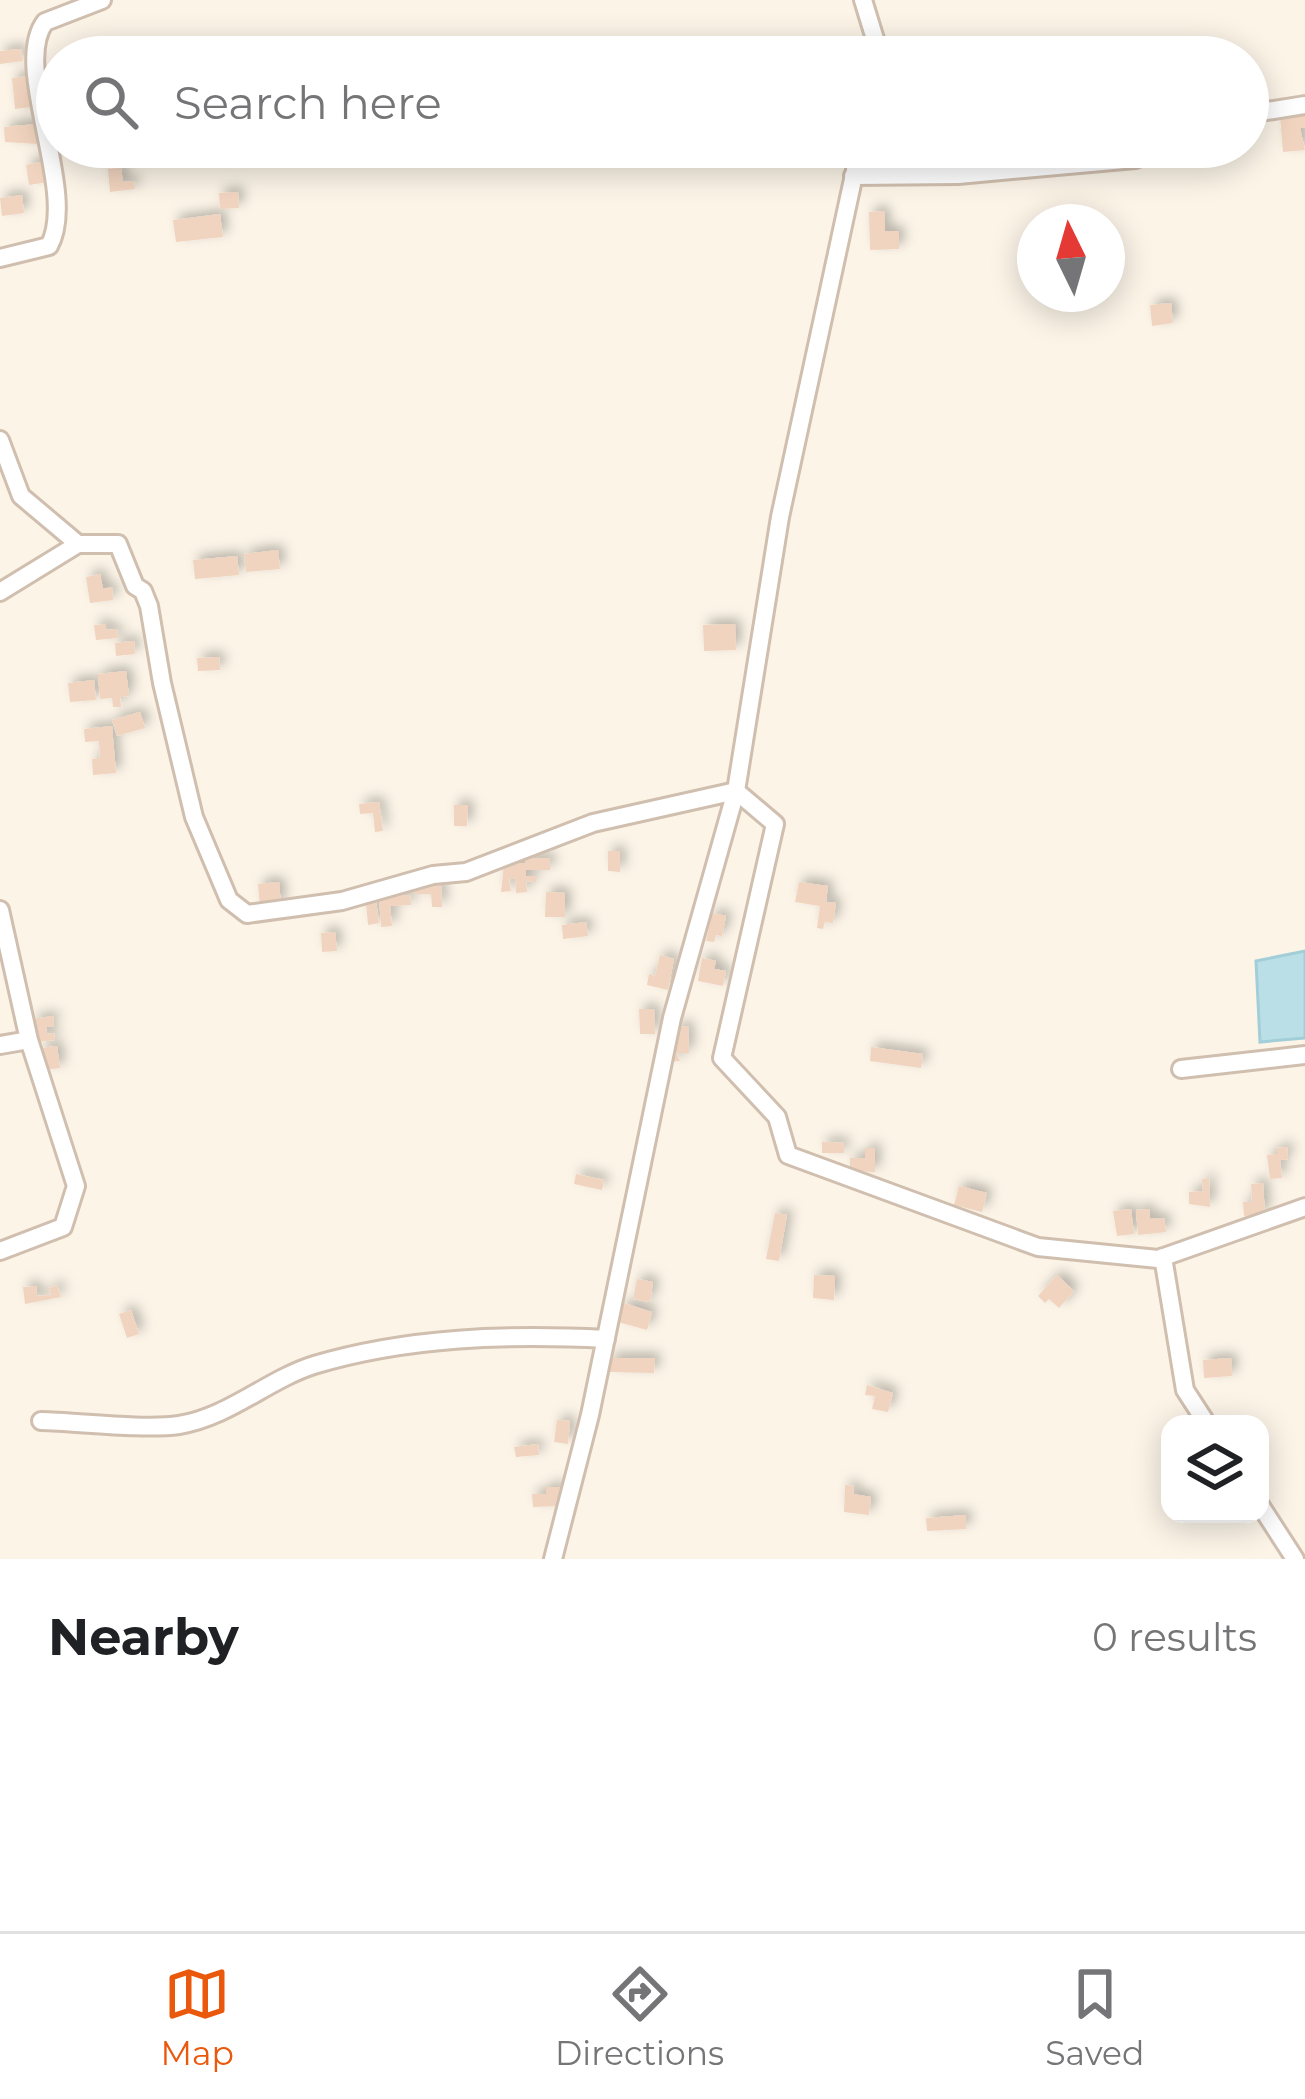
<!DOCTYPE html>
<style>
:root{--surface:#fff;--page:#f2f2f2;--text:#202124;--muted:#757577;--line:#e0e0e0;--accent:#ea580c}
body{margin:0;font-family:Montserrat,sans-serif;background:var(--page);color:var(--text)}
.controls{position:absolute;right:36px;bottom:36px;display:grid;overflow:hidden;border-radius:24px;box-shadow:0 6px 30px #0003}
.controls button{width:108px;height:108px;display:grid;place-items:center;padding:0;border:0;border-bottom:3px solid var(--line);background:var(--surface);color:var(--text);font:60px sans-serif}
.compass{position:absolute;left:1017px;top:204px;width:108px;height:108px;border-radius:50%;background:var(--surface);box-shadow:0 6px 30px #0003;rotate:355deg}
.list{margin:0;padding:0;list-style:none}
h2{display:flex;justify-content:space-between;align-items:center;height:156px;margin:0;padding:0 48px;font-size:51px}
h2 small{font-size:39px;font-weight:400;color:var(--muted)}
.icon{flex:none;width:66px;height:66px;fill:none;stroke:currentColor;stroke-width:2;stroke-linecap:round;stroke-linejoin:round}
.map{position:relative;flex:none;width:1305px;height:1559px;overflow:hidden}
.search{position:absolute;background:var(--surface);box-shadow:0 6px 30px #0003;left:36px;right:36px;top:36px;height:132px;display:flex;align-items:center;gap:30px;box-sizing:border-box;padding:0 42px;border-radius:66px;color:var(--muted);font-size:45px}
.sheet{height:372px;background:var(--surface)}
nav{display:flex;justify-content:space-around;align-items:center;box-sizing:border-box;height:168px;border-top:3px solid var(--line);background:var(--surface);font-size:33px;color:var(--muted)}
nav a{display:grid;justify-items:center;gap:6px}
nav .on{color:var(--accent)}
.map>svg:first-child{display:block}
.water{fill:#bbdfe6;stroke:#a1ced8;stroke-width:3}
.building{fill:#f1d4bf;filter:url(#shadow)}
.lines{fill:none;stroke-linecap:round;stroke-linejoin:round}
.street-casing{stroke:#d0bfaf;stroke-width:22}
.street{stroke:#fff;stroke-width:16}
</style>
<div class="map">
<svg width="1305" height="1559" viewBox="0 0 1305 1559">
<defs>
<filter id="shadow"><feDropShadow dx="5.5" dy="-5.5" stdDeviation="6" flood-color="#0004"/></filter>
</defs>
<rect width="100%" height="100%" fill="#fcf4e7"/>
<path class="water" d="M 1305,951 L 1305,1038 L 1260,1042 L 1256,961 Z"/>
<path class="building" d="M 21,49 L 23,61 L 0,64 L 0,51 Z
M 29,76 L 32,107 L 15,109 L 12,78 Z
M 1305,114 L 1305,127 L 1300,128 L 1305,150 L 1283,152 L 1280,116 Z
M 36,124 L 38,144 L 5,142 L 4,127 Z
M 1001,147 L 1033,147 L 1034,157 L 1002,161 Z
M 45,161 L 48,182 L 29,185 L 26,165 Z
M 121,168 L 123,182 L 134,181 L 135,189 L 110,192 L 108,169 Z
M 238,192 L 239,208 L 220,209 L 219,193 Z
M 22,195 L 24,213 L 2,216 L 0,198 Z
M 884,211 L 885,231 L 899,231 L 899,249 L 870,250 L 869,212 Z
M 220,214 L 223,237 L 176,242 L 173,220 Z
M 1171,303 L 1173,323 L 1152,326 L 1150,305 Z
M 278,550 L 280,569 L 246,572 L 244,554 Z
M 237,556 L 239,575 L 195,579 L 193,560 Z
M 100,574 L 103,589 L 112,587 L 113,600 L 90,603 L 86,577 Z
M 106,624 L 106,630 L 117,629 L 118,638 L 96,640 L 94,625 Z
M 735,624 L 736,650 L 704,651 L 703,625 Z
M 134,641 L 135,654 L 116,656 L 115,643 Z
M 219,657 L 220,670 L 198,671 L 197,658 Z
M 126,671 L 129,696 L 120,697 L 121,707 L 113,707 L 112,698 L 100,699 L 98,674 Z
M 94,680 L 96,700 L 70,702 L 68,683 Z
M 140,712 L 145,728 L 117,736 L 112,720 Z
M 112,726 L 116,773 L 93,775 L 92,759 L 100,758 L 99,741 L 85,742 L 84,729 Z
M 379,802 L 383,831 L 375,832 L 373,813 L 360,814 L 359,804 Z
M 454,805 L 468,805 L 467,826 L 454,826 Z
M 608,851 L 620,851 L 620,872 L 608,871 Z
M 525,858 L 550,858 L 550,870 L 526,870 L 526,876 L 536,876 L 536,882 L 526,881 L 527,892 L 516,893 L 515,879 L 509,879 L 511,891 L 501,892 L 504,864 L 525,863 Z
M 279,882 L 281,905 L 260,907 L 258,884 Z
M 799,882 L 828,886 L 826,902 L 836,903 L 833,923 L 825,922 L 823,929 L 817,928 L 820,906 L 795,902 Z
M 441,885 L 442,907 L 432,907 L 431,894 L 414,894 L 414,886 Z
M 546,892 L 565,893 L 565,917 L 545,917 Z
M 410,895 L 411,905 L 390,906 L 392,926 L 381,927 L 379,896 Z
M 376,901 L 379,923 L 368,925 L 366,902 Z
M 712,913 L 726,916 L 722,936 L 716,935 L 714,942 L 706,941 Z
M 586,922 L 588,936 L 563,939 L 562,925 Z
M 335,932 L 337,951 L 322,952 L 321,933 Z
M 660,955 L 674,959 L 668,990 L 647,985 L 649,974 L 655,976 Z
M 702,958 L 716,961 L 714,969 L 726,971 L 723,986 L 698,981 Z
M 639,1009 L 654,1009 L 655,1034 L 640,1034 Z
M 53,1016 L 54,1026 L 46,1027 L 47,1034 L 54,1033 L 55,1040 L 36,1042 L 33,1019 Z
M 688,1026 L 689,1053 L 676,1053 L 680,1061 L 669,1062 L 668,1051 L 676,1053 L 675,1027 Z
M 57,1046 L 60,1068 L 44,1070 L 41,1048 Z
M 871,1047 L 923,1054 L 921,1068 L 870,1061 Z
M 822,1142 L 844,1143 L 844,1153 L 822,1153 Z
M 1287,1147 L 1288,1159 L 1280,1160 L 1282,1178 L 1270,1179 L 1267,1155 L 1277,1154 L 1277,1148 Z
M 865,1148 L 875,1148 L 875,1172 L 850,1171 L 850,1158 L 865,1158 Z
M 576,1174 L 604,1180 L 602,1190 L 574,1184 Z
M 1209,1178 L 1210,1207 L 1189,1204 L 1189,1192 L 1203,1191 L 1202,1179 Z
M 1263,1183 L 1265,1214 L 1244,1216 L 1243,1202 L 1252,1202 L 1251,1184 Z
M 959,1186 L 987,1193 L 982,1212 L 954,1205 Z
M 1131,1209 L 1134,1234 L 1117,1236 L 1113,1211 Z
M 1149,1209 L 1150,1219 L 1164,1218 L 1166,1232 L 1138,1235 L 1136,1210 Z
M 775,1213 L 787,1215 L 779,1261 L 766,1259 Z
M 814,1275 L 835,1276 L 834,1300 L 813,1298 Z
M 1057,1275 L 1074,1291 L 1059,1308 L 1049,1299 L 1045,1303 L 1038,1296 Z
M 637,1279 L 653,1282 L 650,1302 L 633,1299 Z
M 57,1285 L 61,1297 L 25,1304 L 23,1287 L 36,1286 L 37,1296 L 51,1295 L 49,1288 Z
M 624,1303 L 652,1312 L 647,1330 L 618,1322 Z
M 131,1310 L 139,1334 L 127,1338 L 119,1314 Z
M 609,1358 L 655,1358 L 654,1373 L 609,1372 Z
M 1231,1358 L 1232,1376 L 1204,1378 L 1203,1360 Z
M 867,1385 L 893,1393 L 888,1412 L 872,1409 L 875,1396 L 865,1395 Z
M 557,1420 L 570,1421 L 568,1444 L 554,1442 Z
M 538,1444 L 539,1455 L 516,1457 L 514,1447 Z
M 845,1485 L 854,1486 L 853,1494 L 871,1497 L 869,1515 L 844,1512 Z
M 546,1487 L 560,1487 L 560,1506 L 533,1507 L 532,1494 L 546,1494 Z
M 966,1515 L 966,1529 L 927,1531 L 926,1518 Z"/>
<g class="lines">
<defs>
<path id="street" d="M 863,0 L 875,39 L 875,57
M 1248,114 L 1305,105
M 853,176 L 958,175 L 1135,159 L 1164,147
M 0,258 L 49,246 C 79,193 11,67 45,22 L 102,0
M 0,440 L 21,496 L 78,544 L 118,544 L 135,586 L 143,591 L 149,606 L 162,683 L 194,817 L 229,900 L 247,914 L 342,901 L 433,875 L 466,872 L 593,823 L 736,791 L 775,824 L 722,1058 L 777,1117 L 788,1155 L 1038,1247 L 1158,1259 L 1305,1207
M 0,592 L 78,544
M 0,910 L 29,1040 L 76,1186 L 63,1227 L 0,1251
M 0,1045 L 29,1040
M 1181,1069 L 1305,1055
M 1163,1257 L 1185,1390 L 1207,1424
M 41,1421 C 79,1422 144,1430 179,1425 C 229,1417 267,1380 314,1365 C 408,1337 508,1334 606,1339
M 1260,1505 L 1295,1559
M 553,1559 L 590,1415 L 672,1018 L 736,791 L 780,517 L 860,147"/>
</defs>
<use href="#street" class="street-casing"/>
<use href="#street" class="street"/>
</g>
</svg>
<div class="controls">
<button><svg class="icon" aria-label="layers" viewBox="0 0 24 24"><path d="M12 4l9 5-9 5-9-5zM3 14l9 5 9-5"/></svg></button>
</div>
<svg class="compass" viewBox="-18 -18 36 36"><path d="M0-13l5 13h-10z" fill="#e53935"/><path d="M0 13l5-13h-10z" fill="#757577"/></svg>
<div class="search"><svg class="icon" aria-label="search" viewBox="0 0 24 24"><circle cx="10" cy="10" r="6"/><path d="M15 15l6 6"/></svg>Search here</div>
</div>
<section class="sheet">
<h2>Nearby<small>0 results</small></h2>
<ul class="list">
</ul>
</section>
<nav>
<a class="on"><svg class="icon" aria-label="map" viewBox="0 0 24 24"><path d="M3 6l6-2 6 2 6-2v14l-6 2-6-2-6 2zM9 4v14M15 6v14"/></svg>Map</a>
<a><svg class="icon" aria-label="directions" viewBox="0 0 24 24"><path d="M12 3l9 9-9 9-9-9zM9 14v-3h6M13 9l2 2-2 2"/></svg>Directions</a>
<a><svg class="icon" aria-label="saved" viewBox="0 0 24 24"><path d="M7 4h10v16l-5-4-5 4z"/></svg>Saved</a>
</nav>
